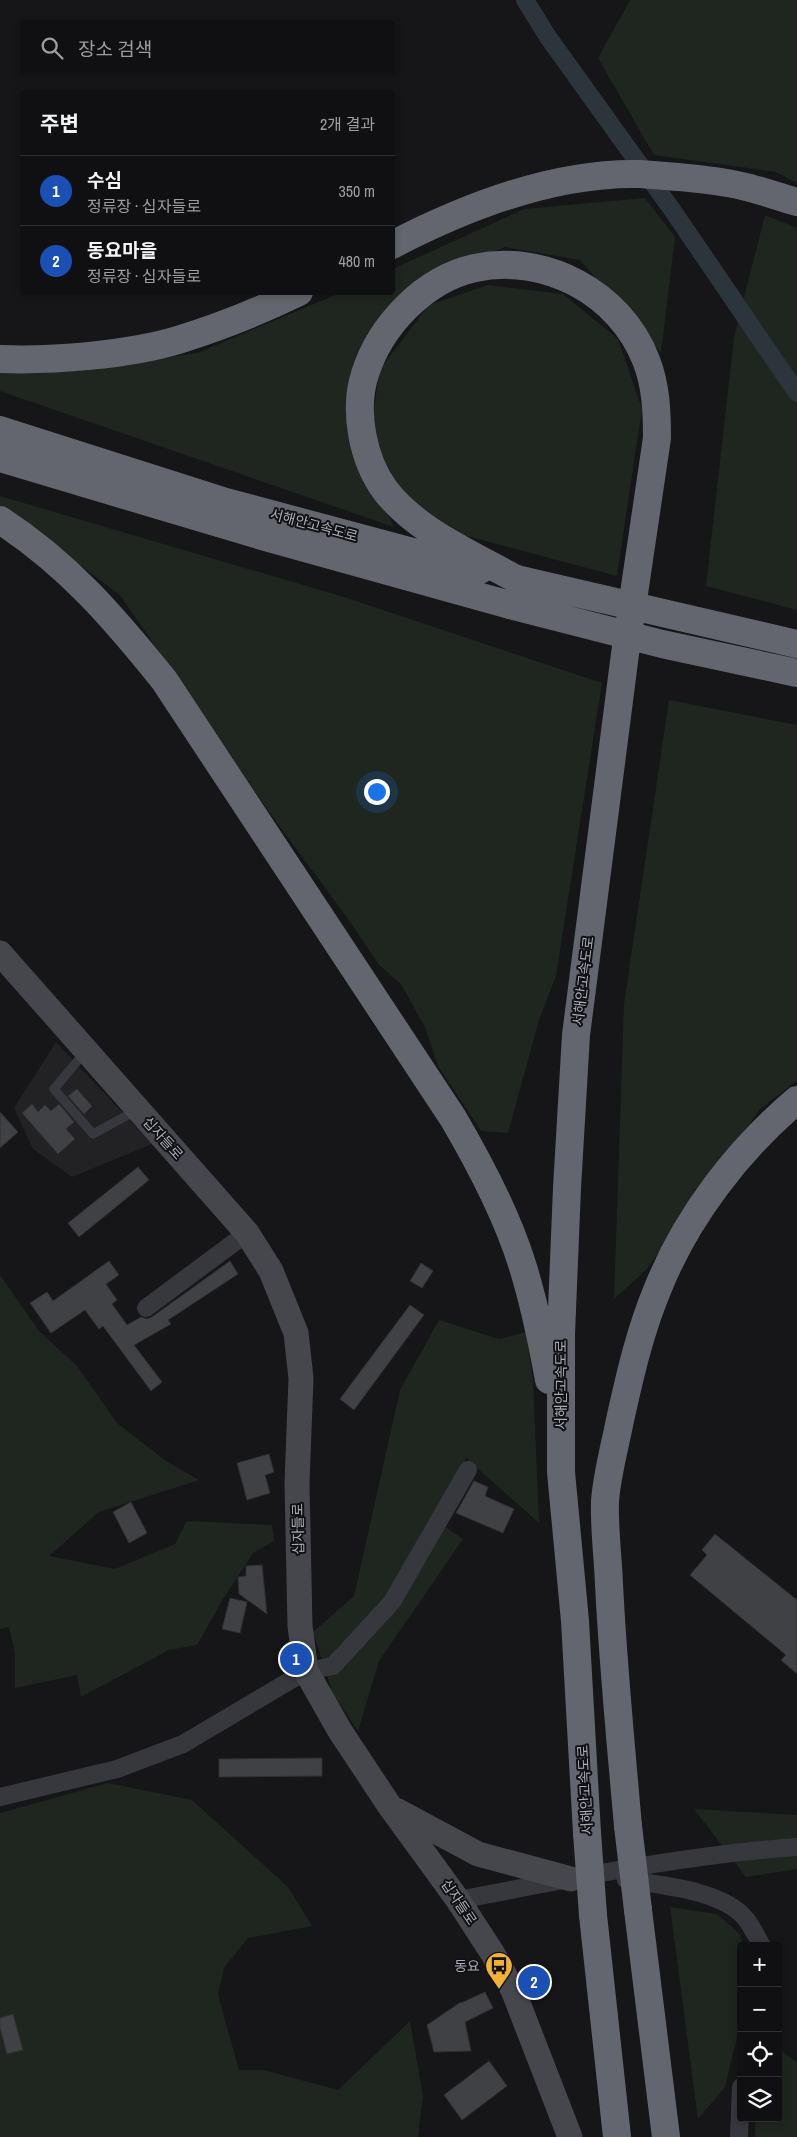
<!DOCTYPE html>
<html lang="ko">
<meta charset="utf-8">
<style>
:root{--surface:#101012;--page:#1e1e20;--text:#f1f3f6;--muted:#9c9d9f;--line:#303032;--accent:#f2b134}
body{margin:0;font-family:"Archivo Narrow","Noto Sans KR",sans-serif;background:var(--page);color:var(--text)}
.controls{position:absolute;right:15px;bottom:15px;display:grid;overflow:hidden;border-radius:5px;box-shadow:0 2px 8px #0003}
.controls button{width:45px;height:45px;display:grid;place-items:center;padding:0;border:0;border-bottom:1px solid var(--line);background:var(--surface);color:var(--text);font:25px sans-serif}
.you{position:absolute;left:376px;top:791px;width:18px;height:18px;margin:-12px;border:4px solid #fff;border-radius:50%;background:#1a73e8;box-shadow:0 0 0 8px #1a73e833}
.badge{display:grid;place-items:center;width:32px;height:32px;border-radius:50%;background:var(--accent);color:#fff;font-size:16px;font-weight:700}
.pin{position:absolute;translate:-50% -50%;border:2px solid #fff;box-shadow:0 1px 5px #0006}
.list{margin:0;padding:0;list-style:none}
h2{display:flex;justify-content:space-between;align-items:center;height:65px;margin:0;padding:0 20px;font-size:21px}
h2 small{font-size:16px;font-weight:400;color:var(--muted)}
.list li{display:grid;grid-template-columns:32px 1fr auto;gap:15px;align-items:center;box-sizing:border-box;height:70px;padding:0 20px;border-top:1px solid var(--line)}
.list b{display:block;font-size:19px;white-space:nowrap}
.list p{margin:0;font-size:16px;white-space:nowrap;color:var(--muted)}
.list em{font-size:16px;font-style:normal;color:var(--muted)}
.icon{flex:none;width:28px;height:28px;fill:none;stroke:currentColor;stroke-width:2;stroke-linecap:round;stroke-linejoin:round}
.map{position:relative;flex:none;width:797px;height:2137px;overflow:hidden}
.search{position:absolute;background:var(--surface);box-shadow:0 2px 8px #0003;left:20px;top:20px;width:375px;height:55px;display:flex;align-items:center;gap:12px;box-sizing:border-box;padding:0 18px;border-radius:5px;color:var(--muted);font-size:19px}
.panel{position:absolute;background:var(--surface);box-shadow:0 2px 8px #0003;left:20px;top:90px;width:375px;height:205px;border-radius:5px}
.map>svg:first-child{display:block}
.built{fill:#222225}
.green{fill:#1e261f}
.lines{fill:none;stroke-linecap:round;stroke-linejoin:round}
.canal{stroke:#2c353c;stroke-width:18}
.building{fill:#404145;stroke:#303034}
.service{stroke:#37383d;stroke-width:9}
.minor{stroke:#37383d;stroke-width:18}
.secondary{stroke:#45474d;stroke-width:25}
.motorway{stroke:#63666e;stroke-width:28}
.motorway-bridge{stroke:#63666e;stroke-width:28}
.labels{text-anchor:middle;stroke-width:4;stroke-linejoin:round;paint-order:stroke}
.street-label{font-size:14px;fill:#a8adb8;stroke:#111113}
.poi-label{font-size:14px;fill:#a8adb8;stroke:#111113;text-anchor:end}
</style>
<div class="map">
<svg width="797" height="2137" viewBox="0 0 797 2137">
<rect width="100%" height="100%" fill="#161618"/>
<path class="built" d="M 56,1042 L 152,1144 L 72,1177 L 33,1149 L 14,1108 Z"/>
<path class="green" d="M 630,0 L 797,0 L 797,183 L 776,172 L 654,155 L 598,58 Z
M 645,198 L 675,237 L 661,353 L 580,260 L 505,247 L 411,284 L 358,354 L 349,436 L 394,527 L 0,391 L 0,372 L 74,371 L 197,353 L 340,293 L 392,292 L 393,269 L 524,209 Z
M 765,215 L 797,228 L 797,610 L 706,586 L 734,337 Z
M 488,285 L 563,294 L 618,339 L 642,409 L 617,576 L 463,535 L 412,501 L 367,454 L 380,369 L 429,305 Z
M 0,496 L 344,597 L 602,683 L 556,976 L 539,1020 L 508,1133 L 481,1131 L 438,1066 L 425,1027 L 401,984 L 379,965 L 346,916 L 269,812 L 120,595 L 0,505 Z
M 669,700 L 797,725 L 797,1081 L 760,1109 L 646,1270 L 614,1299 L 624,1004 Z
M 0,1275 L 39,1331 L 77,1366 L 117,1423 L 166,1461 L 199,1480 L 99,1512 L 49,1556 L 115,1569 L 175,1544 L 187,1521 L 272,1525 L 274,1541 L 253,1553 L 223,1599 L 197,1645 L 169,1650 L 81,1697 L 77,1675 L 15,1688 L 15,1654 L 9,1627 L 0,1629 Z
M 439,1320 L 499,1339 L 526,1332 L 533,1380 L 539,1523 L 466,1458 L 444,1526 L 463,1539 L 379,1661 L 358,1731 L 333,1694 L 313,1632 L 354,1596 L 400,1390 Z
M 108,1783 L 192,1800 L 288,1887 L 312,1926 L 248,1938 L 224,1968 L 218,1995 L 239,2070 L 264,2070 L 338,2090 L 410,2021 L 423,2096 L 418,2137 L 0,2137 L 0,1813 Z
M 694,1809 L 797,1815 L 797,1869 L 746,1877 Z
M 670,1907 L 717,1914 L 740,1934 L 743,1946 L 741,1946 L 741,2020 L 725,2087 L 698,2119 Z
M 778,2049 L 797,2062 L 797,2137 L 755,2137 L 755,2118 L 778,2118 Z"/>
<g class="lines">
<path class="canal" d="M 525,0 L 548,37 L 673,211 L 797,393"/>
</g>
<path class="building" d="M 77,1089 L 92,1106 L 84,1114 L 68,1096 Z
M 32,1104 L 38,1112 L 45,1105 L 51,1111 L 59,1104 L 74,1122 L 66,1129 L 75,1139 L 58,1154 L 22,1113 Z
M 0,1112 L 18,1132 L 0,1148 Z
M 138,1167 L 149,1180 L 79,1237 L 68,1223 Z
M 109,1261 L 119,1275 L 106,1284 L 117,1300 L 112,1304 L 127,1325 L 141,1317 L 147,1319 L 152,1317 L 230,1261 L 238,1274 L 168,1320 L 171,1324 L 134,1345 L 162,1382 L 151,1391 L 103,1326 L 99,1329 L 85,1310 L 51,1333 L 30,1303 L 47,1292 L 53,1301 Z
M 421,1263 L 433,1271 L 422,1288 L 410,1281 Z
M 410,1305 L 424,1315 L 354,1410 L 340,1399 Z
M 269,1454 L 274,1472 L 265,1475 L 270,1493 L 247,1500 L 237,1463 Z
M 474,1481 L 488,1487 L 485,1496 L 514,1509 L 503,1533 L 456,1513 Z
M 131,1502 L 147,1533 L 129,1543 L 113,1512 Z
M 715,1534 L 797,1600 L 797,1674 L 781,1660 L 786,1655 L 690,1575 L 707,1555 L 702,1550 Z
M 262,1565 L 267,1614 L 239,1594 L 238,1577 L 246,1576 L 246,1566 Z
M 230,1598 L 247,1602 L 240,1633 L 222,1629 Z
M 322,1758 L 322,1776 L 219,1777 L 219,1759 Z
M 485,1992 L 493,2008 L 465,2022 L 471,2051 L 434,2052 L 427,2025 L 461,2002 L 461,2003 Z
M 13,2014 L 23,2050 L 7,2054 L 0,2028 L 0,2018 Z
M 489,2061 L 507,2086 L 462,2120 L 444,2095 Z"/>
<g class="lines">
<path class="service" d="M 85,1052 L 54,1089 L 93,1134 L 137,1110"/>
<path class="minor" d="M 146,1308 L 247,1233
M 0,1797 L 117,1769 L 183,1744 L 306,1671 L 333,1666 L 392,1602 L 468,1470
M 626,1880 C 660,1885 723,1890 746,1919 C 752,1927 757,1937 762,1946
M 458,1900 C 570,1879 683,1855 797,1847
M 739,2137 L 741,2087"/>
<path class="secondary" d="M 0,953 L 247,1233 L 271,1271 L 296,1333 L 301,1378 L 297,1483 L 300,1626 L 306,1671 L 340,1731 L 391,1808 L 458,1900 L 493,1954 L 513,1990 L 570,2137
M 396,1810 L 478,1854 L 571,1879"/>
<path class="motorway" d="M 392,245 C 467,206 555,172 640,174 C 652,175 665,176 678,177 C 699,179 721,181 742,186 C 760,190 779,197 797,202
M 0,359 C 52,361 128,355 178,340 C 220,327 260,311 299,292
M 0,430 L 226,502 L 480,570
M 0,458 L 262,536 L 510,605
M 0,520 C 68,564 114,618 164,680 L 453,1118 C 480,1164 506,1213 522,1264 C 534,1302 542,1341 549,1380
M 516,579 C 473,555 415,530 385,490 C 363,460 353,411 365,374 C 380,326 424,279 475,268 C 545,253 620,293 646,360 C 656,385 657,412 657,438 L 625,654 L 576,1035 L 567,1188 L 561,1334 L 561,1472 L 575,1621 L 587,1833
M 628,1826 C 621,1746 613,1665 609,1584 C 608,1557 604,1528 605,1501 C 607,1474 615,1446 620,1420 C 630,1375 640,1331 658,1288 C 687,1216 738,1150 797,1100
M 638,1910 L 666,2137
M 593,1915 L 617,2137"/>
<path class="motorway-bridge" d="M 516,579 L 797,644
M 510,605 L 662,644 L 797,673
M 628,1826 L 638,1910
M 587,1833 L 593,1915"/>
</g>
<defs>
<symbol id="bus-pin" viewBox="-11 -11 22 30"><path d="M0 17L-7.5 6A9.5 9.5 0 1 1 7.5 6Z" fill="#f2b134" stroke="#111113"/><path d="M-5-6H5V4H4V6H2V4H-2V6H-4V4H-5ZM-3.5-4V0h7V-4ZM-3.5 1.2v1.5H-2V1.2ZM2 1.2v1.5H3.5V1.2Z" fill="#111"/></symbol>
</defs>
<g fill-rule="evenodd">
<use href="#bus-pin" x="483" y="1950" width="32" height="43"/>
</g>
<g class="labels">
<g class="street-label">
<text transform="translate(314 525) rotate(15)" y="5">서해안고속도로</text>
<text transform="translate(583 981) rotate(-83)" y="5">서해안고속도로</text>
<text transform="translate(163 1138) rotate(48)" y="5">십자들로</text>
<text transform="translate(561 1385) rotate(-90)" y="5">서해안고속도로</text>
<text transform="translate(298 1529) rotate(-91)" y="5">십자들로</text>
<text transform="translate(585 1790) rotate(-93)" y="5">서해안고속도로</text>
<text transform="translate(459 1902) rotate(56)" y="5">십자들로</text>
</g>
<g class="poi-label">
<text x="480" y="1971">동요</text>
</g>
</g>
</svg>
<div class="controls">
<button>+</button>
<button>−</button>
<button><svg class="icon" aria-label="locate" viewBox="0 0 24 24"><circle cx="12" cy="12" r="6"/><path d="M12 2v4M12 18v4M2 12h4M18 12h4"/></svg></button>
<button><svg class="icon" aria-label="layers" viewBox="0 0 24 24"><path d="M12 4l9 5-9 5-9-5zM3 14l9 5 9-5"/></svg></button>
</div>
<div class="you"></div>
<div class="pin badge" style="left:296px;top:1659px;background:#1a4fb4">1</div>
<div class="pin badge" style="left:534px;top:1982px;background:#1a4fb4">2</div>
<div class="search"><svg class="icon" aria-label="search" viewBox="0 0 24 24"><circle cx="10" cy="10" r="6"/><path d="M15 15l6 6"/></svg>장소 검색</div>
<section class="panel">
<h2>주변<small>2개 결과</small></h2>
<ul class="list">
<li><span class="badge" style="background:#1a4fb4">1</span><div><b>수심</b><p>정류장 · 십자들로</p></div><em>350 m</em></li>
<li><span class="badge" style="background:#1a4fb4">2</span><div><b>동요마을</b><p>정류장 · 십자들로</p></div><em>480 m</em></li>
</ul>
</section>
</div>
